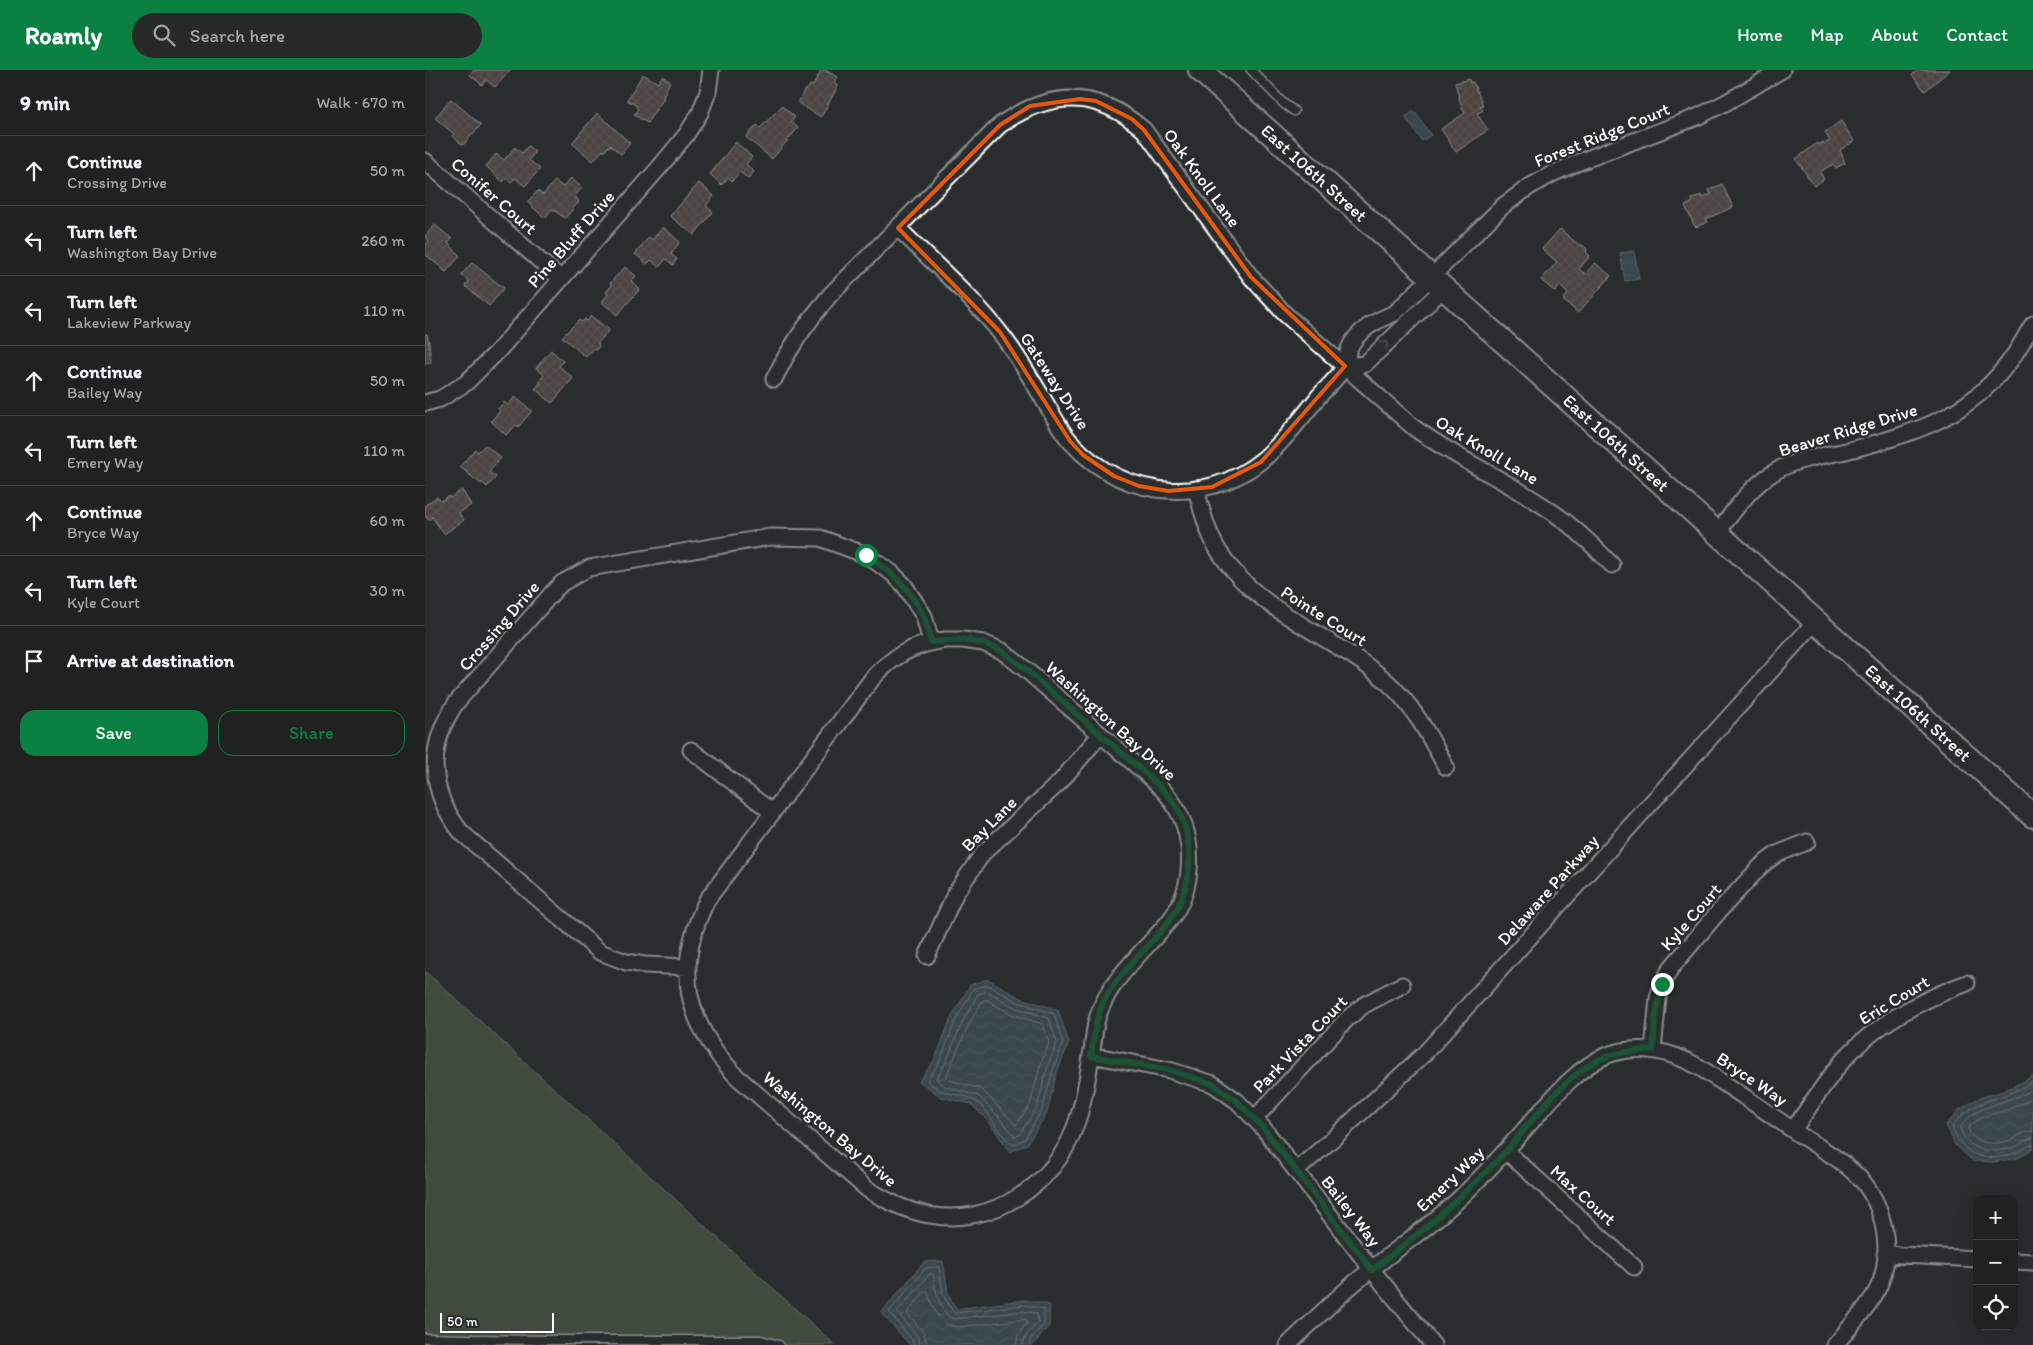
<!DOCTYPE html>
<meta charset="utf-8">
<style>
:root{--surface:#202222;--page:#282a2a;--text:#f1f3f6;--muted:#a2a4a5;--line:#3d3f40;--accent:#0b8043}
body{margin:0;font-family:Itim,sans-serif;background:var(--page);color:var(--text)}
.controls{position:absolute;right:15px;bottom:15px;display:grid;overflow:hidden;border-radius:10px;box-shadow:0 5px 20px #0002}
.controls button{width:45px;height:45px;display:grid;place-items:center;padding:0;border:0;border-bottom:1px solid var(--line);background:var(--surface);color:var(--text);font:25px sans-serif}
.scale{position:absolute;left:15px;bottom:12px;width:114px;box-sizing:border-box;padding-left:5px;border:2px solid #fff;border-top:0;font-size:14px;line-height:18px;white-space:nowrap;color:#fff;-webkit-text-stroke:4px #2a2d2e;paint-order:stroke}
.stop{position:absolute;width:15px;height:15px;margin:-11px;border:4px solid #0b8043;border-radius:50%;background:#fff}
.stop.end{background:#0b8043;border-color:#fff;box-shadow:0 1px 5px #0008}
.list{margin:0;padding:0;list-style:none}
h2{display:flex;justify-content:space-between;align-items:center;height:65px;margin:0;padding:0 20px;font-size:21px}
h2 small{font-size:16px;font-weight:400;color:var(--muted)}
.list li{display:grid;grid-template-columns:32px 1fr auto;gap:15px;align-items:center;box-sizing:border-box;height:70px;padding:0 20px;border-top:1px solid var(--line)}
.list b{display:block;font-size:19px;white-space:nowrap}
.list p{margin:0;font-size:16px;white-space:nowrap;color:var(--muted)}
.list em{font-size:16px;font-style:normal;color:var(--muted)}
.actions{display:flex;gap:10px;padding:15px 20px}
.actions a{flex:1;padding:11px 0;border:1px solid var(--accent);border-radius:15px;text-align:center;font-size:18px;color:var(--accent)}
.actions .main{background:var(--accent);color:#fff}
.icon{flex:none;width:28px;height:28px;fill:none;stroke:currentColor;stroke-width:2;stroke-linecap:round;stroke-linejoin:round}
.map{position:relative;flex:none;width:1608px;height:1275px;overflow:hidden}
header{display:flex;align-items:center;gap:30px;box-sizing:border-box;height:70px;padding:0 25px;background:var(--accent);color:#fff}
header strong{font-size:24px}
nav{display:flex;gap:28px;margin-inline-start:auto;font-size:18px}
.search{width:350px;height:45px;background:var(--page);display:flex;align-items:center;gap:12px;box-sizing:border-box;padding:0 18px;border-radius:28px;color:var(--muted);font-size:19px}
main{display:flex}
aside{flex:1;background:var(--surface)}
.map>svg:first-child{display:block}
.green{fill:#5d6d57;stroke:#aeb6ab}
.water{fill:url(#water-waves);stroke:#95a3ac}
.lines{fill:none;stroke-linecap:round;stroke-linejoin:round}
.shore{stroke:#b9c2c7;stroke-width:1}
.building{fill:url(#building-cross-hatch);stroke:#fff}
.lane-casing{stroke:#fff;stroke-width:11}
.street-casing{stroke:#fff;stroke-width:19}
.secondary-casing{stroke:#fff;stroke-width:26}
.lane{stroke:#2a2d2e;stroke-width:8}
.street{stroke:#2a2d2e;stroke-width:15}
.secondary{stroke:#2a2d2e;stroke-width:22}
.oneway{stroke:#6a6c6d}
.route{stroke:#0b8043;stroke-width:6}
.marked{fill:none;stroke:#e8590c;stroke-width:4;stroke-linejoin:round}
.labels{text-anchor:middle;stroke-width:5;stroke-linejoin:round;paint-order:stroke}
.street-label{font-size:18px;fill:#fff;stroke:#2a2d2e}
</style>
<header>
<strong>Roamly</strong>
<div class="search"><svg class="icon" aria-label="search" viewBox="0 0 24 24"><circle cx="10" cy="10" r="6"/><path d="M15 15l6 6"/></svg>Search here</div>
<nav><a>Home</a><a>Map</a><a>About</a><a>Contact</a></nav>
</header>
<main>
<aside>
<h2>9 min<small>Walk · 670 m</small></h2>
<ul class="list">
<li><svg class="icon" aria-label="ahead" viewBox="0 0 24 24"><path d="M12 20V5M6 11l6-6 6 6"/></svg><div><b>Continue</b><p>Crossing Drive</p></div><em>50 m</em></li>
<li><svg class="icon" aria-label="left" viewBox="0 0 24 24"><path d="M17 20v-9H6M10 6l-5 5 5 5"/></svg><div><b>Turn left</b><p>Washington Bay Drive</p></div><em>260 m</em></li>
<li><svg class="icon" aria-label="left" viewBox="0 0 24 24"><path d="M17 20v-9H6M10 6l-5 5 5 5"/></svg><div><b>Turn left</b><p>Lakeview Parkway</p></div><em>110 m</em></li>
<li><svg class="icon" aria-label="ahead" viewBox="0 0 24 24"><path d="M12 20V5M6 11l6-6 6 6"/></svg><div><b>Continue</b><p>Bailey Way</p></div><em>50 m</em></li>
<li><svg class="icon" aria-label="left" viewBox="0 0 24 24"><path d="M17 20v-9H6M10 6l-5 5 5 5"/></svg><div><b>Turn left</b><p>Emery Way</p></div><em>110 m</em></li>
<li><svg class="icon" aria-label="ahead" viewBox="0 0 24 24"><path d="M12 20V5M6 11l6-6 6 6"/></svg><div><b>Continue</b><p>Bryce Way</p></div><em>60 m</em></li>
<li><svg class="icon" aria-label="left" viewBox="0 0 24 24"><path d="M17 20v-9H6M10 6l-5 5 5 5"/></svg><div><b>Turn left</b><p>Kyle Court</p></div><em>30 m</em></li>
<li><svg class="icon" aria-label="arrive" viewBox="0 0 24 24"><path d="M6 21V4h12l-3 4 3 4H6"/></svg><div><b>Arrive at destination</b></div></li>
</ul>
<div class="actions"><a class="main">Save</a><a>Share</a></div>
</aside>
<div class="map">
<svg width="1608" height="1275" viewBox="0 0 1608 1275">
<defs>
<pattern id="water-waves" width="16" height="10" patternUnits="userSpaceOnUse" patternTransform="scale(1.25)"><rect width="16" height="10" fill="#4f6674"/><path d="M0 5q4-4 8 0t8 0" fill="none" stroke="#697d89"/></pattern>
<pattern id="building-cross-hatch" width="8" height="8" patternUnits="userSpaceOnUse" patternTransform="scale(1.25)"><rect width="8" height="8" fill="#75625f"/><path d="M0 0l8 8M0 8l8-8" fill="none" stroke="#8a7a77"/></pattern>
</defs>
<rect width="100%" height="100%" fill="#2a2d2e"/>
<filter id="ink" filterUnits="userSpaceOnUse"><feTurbulence type="fractalNoise" baseFrequency=".02" numOctaves="2"/><feDisplacementMap in="SourceGraphic" scale="10" xChannelSelector="R" yChannelSelector="G"/><feConvolveMatrix kernelMatrix="1 2 1 2 8 2 1 2 1" color-interpolation-filters="sRGB"/></filter>
<g filter="url(#ink)">
<path class="green" d="M 0,901 L 410,1275 L 0,1275 Z"/>
<path class="water" d="M 989,41 L 1006,65 L 997,71 L 980,47 Z
M 1209,181 L 1214,209 L 1200,211 L 1195,183 Z
M 563,909 L 595,928 L 633,940 L 644,973 L 632,1002 L 622,1043 L 602,1074 L 585,1082 L 565,1053 L 546,1034 L 516,1027 L 494,1011 L 510,989 L 525,950 L 545,915 Z
M 1608,1005 L 1608,1078 L 1594,1088 L 1568,1092 L 1548,1091 L 1530,1075 L 1521,1055 L 1535,1039 L 1554,1028 L 1576,1022 L 1600,1011 Z
M 518,1191 L 523,1223 L 531,1239 L 600,1230 L 625,1235 L 624,1256 L 608,1275 L 485,1275 L 456,1243 L 499,1192 Z"/>
<g class="lines">
<path class="shore" d="M 563,915 L 593,932 L 629,944 L 638,973 L 628,1000 L 617,1040 L 599,1070 L 588,1075 C 575,1067 565,1040 549,1030 C 532,1021 520,1029 502,1010 L 515,991 L 530,952 L 548,919 Z
M 562,921 L 591,938 L 624,948 L 632,973 L 622,998 L 612,1038 L 594,1065 L 590,1067 L 573,1046 L 553,1026 L 521,1017 L 511,1009 L 520,994 L 536,955 L 552,925 Z
M 558,930 L 562,930 L 588,945 L 618,954 L 624,973 L 615,996 L 605,1035 L 591,1055 L 556,1019 L 524,1010 L 521,1007 L 542,958 Z
M 1608,1011 C 1583,1030 1545,1028 1527,1057 C 1539,1087 1560,1093 1591,1083 C 1597,1081 1601,1075 1608,1075
M 1608,1019 C 1586,1033 1549,1034 1535,1058 C 1542,1077 1555,1083 1575,1080 C 1580,1079 1586,1079 1590,1077 C 1597,1074 1600,1069 1608,1068
M 1608,1028 C 1600,1032 1591,1036 1582,1040 C 1569,1044 1551,1046 1543,1059 C 1550,1076 1571,1075 1586,1070 C 1594,1067 1598,1061 1608,1061
M 489,1275 L 487,1270 L 464,1242 L 501,1198 L 511,1197 L 514,1198 L 518,1225 L 529,1243 L 599,1235 L 619,1239 L 619,1254 L 605,1270 L 605,1275
M 495,1275 L 493,1267 L 472,1242 L 506,1203 L 508,1205 C 511,1220 513,1241 528,1249 L 599,1241 L 612,1244 L 613,1252 L 600,1267 L 598,1275
M 502,1275 L 499,1263 L 482,1243 L 501,1220 L 503,1222 C 506,1237 516,1257 533,1257 L 601,1249 L 602,1253 L 593,1265 L 591,1275"/>
</g>
<path class="building" d="M 49,0 L 86,0 L 70,17 L 61,10 L 57,15 L 45,5 Z
M 396,0 L 400,0 L 413,7 L 409,13 L 413,16 L 396,47 L 373,33 L 380,19 L 382,20 L 385,15 L 388,16 Z
M 1493,0 L 1525,0 L 1500,21 L 1487,5 Z
M 218,4 L 233,13 L 237,6 L 245,11 L 238,27 L 239,28 L 222,53 L 209,45 L 213,39 L 211,37 L 212,36 L 202,30 Z
M 1044,9 L 1045,13 L 1048,12 L 1058,35 L 1055,36 L 1058,40 L 1052,44 L 1063,60 L 1031,82 L 1016,59 L 1040,43 L 1037,38 L 1030,13 Z
M 26,29 L 56,55 L 38,75 L 27,66 L 29,64 L 10,48 Z
M 357,36 L 370,47 L 366,52 L 373,58 L 347,89 L 321,67 L 332,55 L 335,58 Z
M 172,43 L 205,73 L 196,84 L 185,75 L 179,82 L 178,80 L 168,91 L 147,73 Z
M 1416,51 L 1429,71 L 1415,80 L 1420,93 L 1411,98 L 1408,94 L 1395,102 L 1399,109 L 1389,116 L 1371,89 L 1392,73 L 1393,75 L 1398,72 L 1399,74 L 1405,71 L 1400,62 Z
M 311,72 L 327,87 L 321,94 L 329,102 L 323,109 L 315,102 L 307,111 L 303,107 L 297,115 L 285,104 Z
M 103,76 L 110,82 L 104,90 L 115,99 L 100,116 L 90,108 L 86,112 L 81,108 L 78,112 L 61,96 L 71,84 L 79,90 L 90,77 L 97,83 Z
M 146,108 L 157,118 L 150,126 L 154,132 L 140,148 L 127,139 L 120,148 L 102,132 L 113,121 L 118,125 L 130,111 L 138,117 Z
M 274,113 L 289,126 L 281,136 L 288,142 L 269,165 L 245,146 Z
M 1297,114 L 1308,137 L 1281,149 L 1283,152 L 1271,157 L 1269,155 L 1260,136 L 1268,132 L 1267,129 L 1276,125 L 1277,128 L 1286,124 L 1284,120 Z
M 10,155 L 27,169 L 23,173 L 35,186 L 21,202 L 0,184 L 0,176 L 4,171 L 0,166 Z
M 238,157 L 255,172 L 246,184 L 252,189 L 248,195 L 241,189 L 234,197 L 226,190 L 222,194 L 210,184 L 224,167 L 227,170 Z
M 1135,159 L 1154,175 L 1157,175 L 1162,179 L 1161,182 L 1165,186 L 1154,199 L 1160,204 L 1170,193 L 1186,206 L 1153,243 L 1138,230 L 1143,224 L 1135,216 L 1130,222 L 1116,210 L 1132,192 L 1117,179 Z
M 47,193 L 79,218 L 64,236 L 40,216 L 44,211 L 36,205 Z
M 200,197 L 211,206 L 206,211 L 215,219 L 192,245 L 177,232 L 183,224 L 181,222 L 187,215 L 185,213 Z
M 166,246 L 184,260 L 173,273 L 174,276 L 171,280 L 168,279 L 161,287 L 137,267 L 154,250 L 157,252 L 160,249 L 162,251 Z
M 0,264 L 2,264 L 4,273 L 6,293 L 0,293 Z
M 126,280 L 138,291 L 134,296 L 148,308 L 127,333 L 110,319 L 116,312 L 114,311 L 119,305 L 111,298 Z
M 90,327 L 107,341 L 93,357 L 91,355 L 81,365 L 66,351 L 75,341 L 73,339 L 79,332 L 83,335 Z
M 60,375 L 76,388 L 64,402 L 71,407 L 62,417 L 57,412 L 56,414 L 35,397 L 50,379 L 53,382 Z
M 37,420 L 46,435 L 34,443 L 39,450 L 19,464 L 7,447 L 3,450 L 0,445 L 0,435 L 12,427 L 16,431 L 24,426 L 25,428 Z"/>
<g class="lines">
<defs>
<path id="lane" d="M 826,0 L 858,33 L 869,41
M 0,1268 C 112,1271 224,1270 336,1270 L 354,1275"/>
<path id="street" d="M 0,91 L 136,209
M 473,158 C 507,192 546,225 576,264 C 594,287 608,312 623,337 C 630,348 636,362 646,372 C 700,433 793,438 850,378 C 866,362 880,344 894,326 C 902,317 913,308 919,297 C 922,292 922,285 924,279 C 932,260 952,250 970,243 L 1078,136 L 1104,117 L 1129,103 L 1154,92 L 1272,47 L 1300,33 L 1357,0
M 920,296 L 940,294 L 1018,219
M 349,309 C 364,278 382,252 405,225 L 575,55 C 625,20 672,19 719,60 L 826,207 L 860,244 L 988,357 C 1030,388 1077,408 1120,437 C 1145,453 1167,474 1187,495
M 0,333 L 15,329 L 41,313 L 73,281 L 233,99 L 261,65 L 275,43 L 283,22 L 286,0
M 771,419 C 777,441 783,465 795,483 C 834,544 908,565 960,610 C 987,633 1005,667 1021,697
M 1292,463 C 1309,441 1324,418 1348,403 C 1368,389 1398,386 1421,381 C 1485,364 1539,350 1581,296 C 1592,283 1599,268 1608,254
M 520,570 L 538,570 L 558,573 L 577,581 L 600,599 L 720,703 C 730,712 741,721 748,733 C 771,767 770,818 745,850 C 720,881 685,908 673,946 C 669,957 669,969 667,980 C 663,1005 659,1033 650,1057 C 630,1115 566,1157 504,1145 C 481,1141 462,1131 442,1119 L 311,1006 C 260,951 248,899 282,830 L 447,609 C 469,585 487,575 520,570 Z
M 266,680 L 347,742
M 502,886 L 530,824 L 558,783 L 635,712 L 675,665
M 263,897 L 220,895 L 201,892 L 175,882 L 37,763 C 4,723 1,677 31,633 L 128,522 L 137,513 L 164,498 L 345,467 L 395,468 L 441,485 L 467,503 L 479,515 L 499,546 L 506,572
M 1228,980 L 1233,928 L 1237,914 L 1246,898 L 1295,840 L 1337,795 L 1352,784 L 1382,772
M 666,985 L 744,1000 L 788,1014 L 812,1031 L 839,1059 L 947,1200 L 1008,1275
M 830,1048 L 921,950 L 939,935 L 977,915
M 1368,1060 C 1386,1035 1402,1008 1422,986 C 1455,951 1498,929 1542,913
M 1081,1081 L 1209,1197
M 871,1101 L 912,1065 L 999,984 L 1390,552
M 1460,1184 L 1552,1189
M 1589,1191 L 1608,1192
M 863,1275 C 884,1255 904,1235 926,1216 C 962,1185 1001,1160 1035,1128 C 1058,1106 1079,1083 1100,1059 C 1124,1033 1147,1001 1180,986 C 1212,973 1246,981 1274,997 C 1308,1019 1342,1042 1375,1065 C 1397,1079 1422,1093 1439,1113 C 1462,1143 1469,1191 1450,1224 C 1439,1242 1423,1259 1410,1275"/>
<path id="secondary" d="M 775,0 L 1608,746"/>
</defs>
<use href="#lane" class="lane-casing"/>
<use href="#street" class="street-casing"/>
<use href="#secondary" class="secondary-casing"/>
<use href="#lane" class="lane"/>
<use href="#street" class="street"/>
<use href="#secondary" class="secondary"/>
</g>
<defs><path id="oneway-chevron" d="M-2-3.5L2.5 0L-2 3.5" fill="none" stroke-width="1.6" stroke-linecap="round" stroke-linejoin="round" transform="scale(1.25)"/></defs>
<use class="oneway" href="#oneway-chevron" transform="translate(960 274) rotate(-44)"/>
</g>
<g class="lines" filter="url(#ink)">
<path class="route" d="M 441,485 C 465,500 486,519 498,545 C 502,553 504,563 506,572 L 538,570 L 558,573 L 577,581 L 600,599 L 720,703 C 730,712 741,721 749,733 C 771,767 769,815 746,848 C 727,876 698,897 681,927 C 671,945 669,966 666,986 L 744,1000 L 788,1014 L 812,1031 L 839,1059 L 947,1200 C 995,1164 1040,1125 1081,1081 C 1106,1053 1133,1013 1166,994 C 1186,982 1205,981 1228,980 L 1230,950 L 1237,914"/>
</g>
<path d="M0 0H1608V1275H0ZM 655,29 L 671,31 L 707,49 L 719,60 L 826,207 L 920,296 L 836,392 L 787,417 L 743,421 L 714,416 L 689,406 L 658,385 L 645,371 L 575,262 L 473,158 L 575,55 L 605,36 Z" fill="#2a2d2e" fill-opacity=".55" fill-rule="evenodd"/>
<path class="marked" d="M 655,29 L 671,31 L 707,49 L 719,60 L 826,207 L 920,296 L 836,392 L 787,417 L 743,421 L 714,416 L 689,406 L 658,385 L 645,371 L 575,262 L 473,158 L 575,55 L 605,36 Z"/>
<g class="labels">
<g class="street-label">
<text transform="translate(1177 65) rotate(-22)" y="6">Forest Ridge Court</text>
<text transform="translate(889 103) rotate(42)" y="6">East 106th Street</text>
<text transform="translate(777 108) rotate(54)" y="6">Oak Knoll Lane</text>
<text transform="translate(69 126) rotate(41)" y="6">Conifer Court</text>
<text transform="translate(146 169) rotate(-49)" y="6">Pine Bluff Drive</text>
<text transform="translate(630 311) rotate(57)" y="6">Gateway Drive</text>
<text transform="translate(1423 360) rotate(-17)" y="6">Beaver Ridge Drive</text>
<text transform="translate(1191 373) rotate(42)" y="6">East 106th Street</text>
<text transform="translate(1062 380) rotate(31)" y="6">Oak Knoll Lane</text>
<text transform="translate(899 546) rotate(32)" y="6">Pointe Court</text>
<text transform="translate(74 556) rotate(-49)" y="6">Crossing Drive</text>
<text transform="translate(1493 643) rotate(42)" y="6">East 106th Street</text>
<text transform="translate(686 651) rotate(42)" y="6">Washington Bay Drive</text>
<text transform="translate(564 754) rotate(-45)" y="6">Bay Lane</text>
<text transform="translate(1123 820) rotate(-48)" y="6">Delaware Parkway</text>
<text transform="translate(1266 847) rotate(-49)" y="6">Kyle Court</text>
<text transform="translate(1469 930) rotate(-31)" y="6">Eric Court</text>
<text transform="translate(875 974) rotate(-46)" y="6">Park Vista Court</text>
<text transform="translate(1327 1009) rotate(34)" y="6">Bryce Way</text>
<text transform="translate(405 1059) rotate(40)" y="6">Washington Bay Drive</text>
<text transform="translate(1025 1109) rotate(-44)" y="6">Emery Way</text>
<text transform="translate(1158 1125) rotate(42)" y="6">Max Court</text>
<text transform="translate(926 1141) rotate(52)" y="6">Bailey Way</text>
</g>
</g>
</svg>
<div class="controls">
<button>+</button>
<button>−</button>
<button><svg class="icon" aria-label="locate" viewBox="0 0 24 24"><circle cx="12" cy="12" r="6"/><path d="M12 2v4M12 18v4M2 12h4M18 12h4"/></svg></button>
</div>
<div class="scale">50 m</div>
<div class="stop" style="left:441px;top:485px"></div>
<div class="stop end" style="left:1237px;top:914px"></div>
</div>
</main>
